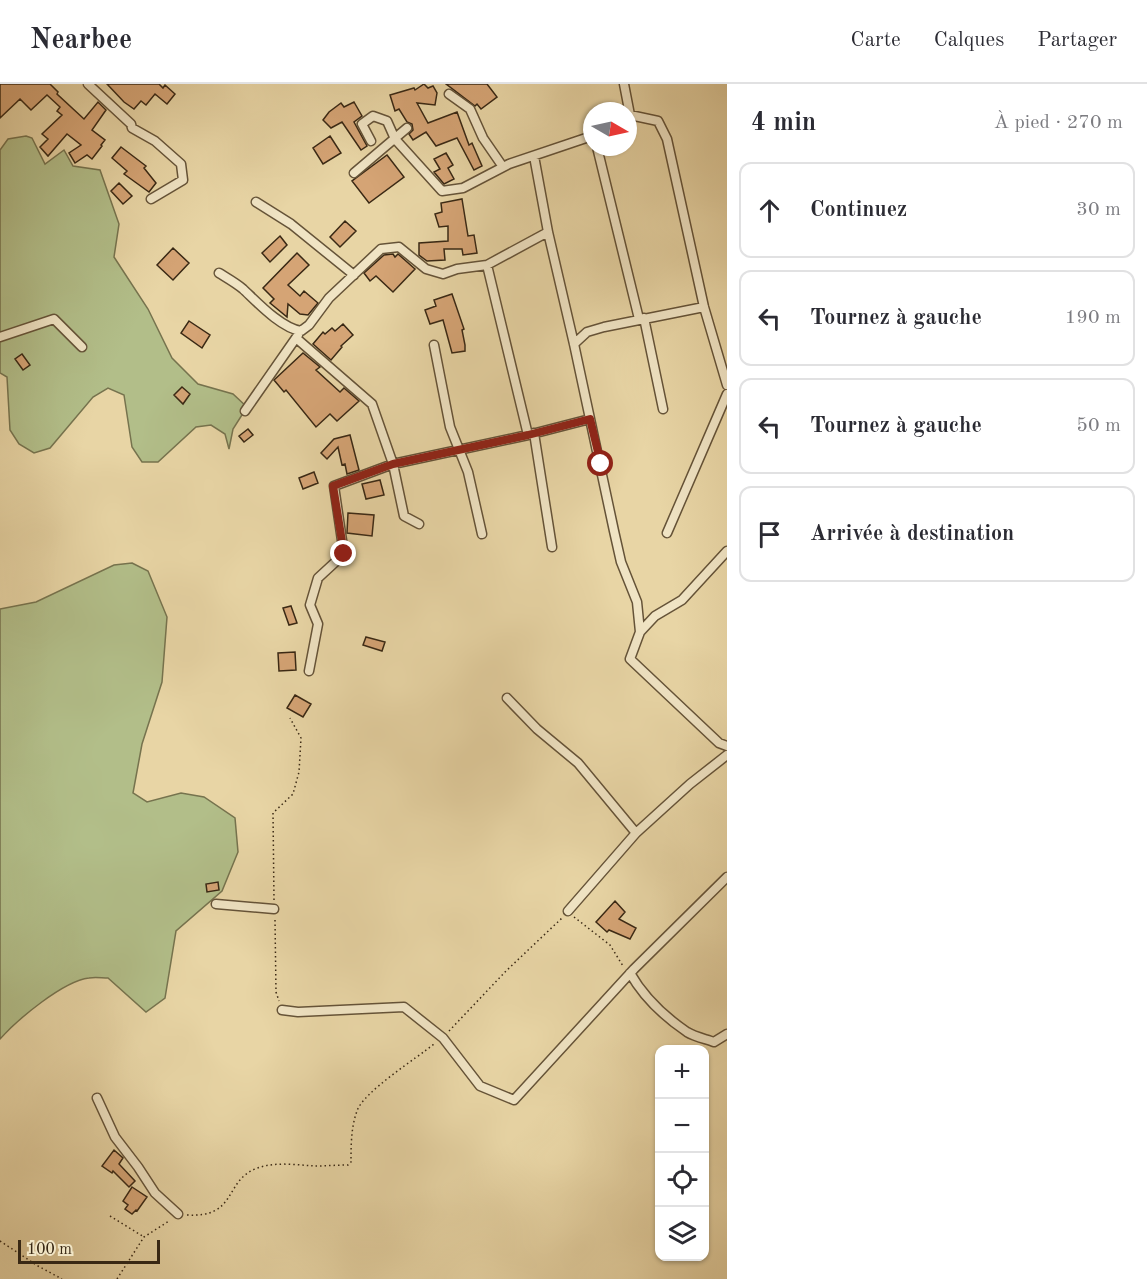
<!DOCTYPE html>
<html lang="fr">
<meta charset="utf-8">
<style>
:root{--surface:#fff;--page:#f7f7f7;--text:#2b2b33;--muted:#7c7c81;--line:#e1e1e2}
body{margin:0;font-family:"Old Standard TT",serif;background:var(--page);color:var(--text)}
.controls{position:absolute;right:18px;bottom:18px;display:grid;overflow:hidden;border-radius:12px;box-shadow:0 2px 4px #0004}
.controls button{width:54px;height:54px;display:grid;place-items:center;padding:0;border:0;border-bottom:2px solid var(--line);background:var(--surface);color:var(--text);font:30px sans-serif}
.compass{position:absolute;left:583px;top:18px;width:54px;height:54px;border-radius:50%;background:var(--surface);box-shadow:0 2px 4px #0004;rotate:99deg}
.scale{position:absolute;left:18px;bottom:15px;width:142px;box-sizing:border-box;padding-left:6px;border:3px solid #392814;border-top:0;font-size:16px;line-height:21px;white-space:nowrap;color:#392814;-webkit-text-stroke:4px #f0e4c4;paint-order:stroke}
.stop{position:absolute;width:18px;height:18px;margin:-14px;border:4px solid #8f2418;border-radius:50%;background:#fff}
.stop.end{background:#8f2418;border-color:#fff;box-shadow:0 2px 6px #0008}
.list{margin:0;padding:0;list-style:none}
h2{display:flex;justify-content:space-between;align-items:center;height:78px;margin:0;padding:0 24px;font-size:26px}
h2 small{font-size:20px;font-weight:400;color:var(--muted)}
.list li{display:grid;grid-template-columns:39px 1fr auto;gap:18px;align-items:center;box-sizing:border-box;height:96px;margin:0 12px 12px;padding:0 12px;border:2px solid var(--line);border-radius:12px}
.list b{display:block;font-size:22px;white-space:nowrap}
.list em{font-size:20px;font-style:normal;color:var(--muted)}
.icon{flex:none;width:33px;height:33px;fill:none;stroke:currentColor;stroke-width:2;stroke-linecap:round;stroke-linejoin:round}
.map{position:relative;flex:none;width:727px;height:1195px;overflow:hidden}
header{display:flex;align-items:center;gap:36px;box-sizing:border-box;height:84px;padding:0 30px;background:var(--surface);border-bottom:2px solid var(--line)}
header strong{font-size:28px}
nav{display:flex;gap:33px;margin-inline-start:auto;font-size:21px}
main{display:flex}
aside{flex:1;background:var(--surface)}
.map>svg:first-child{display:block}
.green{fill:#b2be89;stroke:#76734e;stroke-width:1.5}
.building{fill:#d5a475;stroke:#392814;stroke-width:1.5}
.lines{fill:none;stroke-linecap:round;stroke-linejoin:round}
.minor-casing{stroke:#655338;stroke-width:11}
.path{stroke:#392814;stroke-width:1.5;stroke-dasharray:1.5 3;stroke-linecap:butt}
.minor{stroke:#f0e4c4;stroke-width:8}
.route{stroke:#8f2418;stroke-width:8}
</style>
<header>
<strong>Nearbee</strong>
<nav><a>Carte</a><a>Calques</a><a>Partager</a></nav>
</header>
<main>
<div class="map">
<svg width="727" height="1195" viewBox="0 0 727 1195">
<rect width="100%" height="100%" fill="#e8d5a5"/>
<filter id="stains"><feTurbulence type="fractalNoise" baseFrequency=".00333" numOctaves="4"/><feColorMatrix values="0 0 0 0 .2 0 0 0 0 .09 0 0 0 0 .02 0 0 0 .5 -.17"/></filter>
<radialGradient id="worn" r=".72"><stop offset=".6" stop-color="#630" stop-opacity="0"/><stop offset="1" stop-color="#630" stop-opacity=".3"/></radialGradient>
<path class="green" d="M 26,52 L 32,54 L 45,80 L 64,66 L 73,82 L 100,86 L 119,140 L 114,173 L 148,225 L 172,274 L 198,300 L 233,310 L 247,323 L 233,345 L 229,365 L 225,350 L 211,341 L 196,343 L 158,378 L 142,378 L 132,363 L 124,311 L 108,304 L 93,313 L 50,364 L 34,369 L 19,360 L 10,346 L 7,293 L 0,289 L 0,66 L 8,55 Z
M 132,479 L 148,487 L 167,533 L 162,598 L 142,660 L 133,709 L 147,718 L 181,709 L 204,713 L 235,734 L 238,768 L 222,807 L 176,847 L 165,914 L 146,928 L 108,894 C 102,894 95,893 89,894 C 63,897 17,936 0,955 L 0,525 L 36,518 L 114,481 Z"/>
<path class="building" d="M 0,0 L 50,0 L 58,8 L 57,10 L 84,35 L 98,18 L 106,26 L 92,46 L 105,56 L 101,61 L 102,62 L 92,75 L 87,71 L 75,79 L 69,69 L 81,61 L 67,50 L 48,72 L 40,63 L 48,55 L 42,50 L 62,31 L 57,27 L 60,23 L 47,11 L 31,26 L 20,15 L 0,34 Z
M 107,0 L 159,0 L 163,4 L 165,1 L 175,10 L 167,20 L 155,10 L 146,21 L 141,17 L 134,25 L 124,18 Z
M 424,0 L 428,4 L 433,2 L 437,9 L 435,21 L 417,19 L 428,39 L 457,28 L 469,61 L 472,59 L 482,82 L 474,86 L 457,54 L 436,62 L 426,48 L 413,56 L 409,50 L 413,46 L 412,40 L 407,38 L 399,25 L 395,27 L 390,11 L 414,4 L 415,6 Z
M 446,0 L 487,0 L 497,13 L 481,25 L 477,20 L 475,22 Z
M 354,18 L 362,32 L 354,38 L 367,62 L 361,66 L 342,38 L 331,44 L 323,36 L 329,28 L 341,19 L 344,23 Z
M 330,52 L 341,69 L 323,80 L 313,64 Z
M 121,63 L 146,82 L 144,84 L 156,99 L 149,108 L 124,90 L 127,87 L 112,74 Z
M 446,69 L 453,81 L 448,84 L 454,95 L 444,100 L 434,88 L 440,85 L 434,75 Z
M 387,71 L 404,93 L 369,119 L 352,97 Z
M 119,99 L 132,112 L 123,120 L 111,107 Z
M 462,115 L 468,152 L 474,151 L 477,169 L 463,171 L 462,165 L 444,165 L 445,176 L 427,177 L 419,171 L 419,159 L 448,157 L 448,142 L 439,143 L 435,130 L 442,128 L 441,119 Z
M 345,137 L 356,147 L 340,163 L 330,153 Z
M 280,152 L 287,161 L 270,178 L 262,169 Z
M 173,164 L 189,179 L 173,196 L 157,181 Z
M 297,169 L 309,181 L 288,201 L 300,212 L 304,207 L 318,219 L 308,231 L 300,230 L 288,220 L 287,233 L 270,219 L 274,215 L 263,204 Z
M 393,170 L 395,173 L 398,170 L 415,185 L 393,208 L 376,192 L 370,197 L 364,189 L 384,171 Z
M 452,210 L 464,245 L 462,246 L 465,261 L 465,267 L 452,269 L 443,236 L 430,240 L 425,226 L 436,222 L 434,216 Z
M 189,237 L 210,251 L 202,264 L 181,249 Z
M 343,240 L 353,251 L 341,262 L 342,263 L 331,276 L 313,260 L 323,248 L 325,250 L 332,244 L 335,247 Z
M 303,269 L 320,283 L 316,286 L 340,308 L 344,304 L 359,317 L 337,337 L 330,330 L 316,343 L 286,306 L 284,308 L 274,296 Z
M 22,270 L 30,281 L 23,286 L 15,275 Z
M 182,303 L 190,310 L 183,320 L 174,311 Z
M 248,345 L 253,351 L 244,358 L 239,352 Z
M 350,351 L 359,386 L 347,390 L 345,380 L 342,381 L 338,363 L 327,375 L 321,369 L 334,355 Z
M 314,388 L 318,399 L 303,405 L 299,394 Z
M 380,396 L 384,411 L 366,415 L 362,400 Z
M 348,429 L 374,431 L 372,452 L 347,449 Z
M 291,522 L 297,539 L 289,541 L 283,524 Z
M 366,553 L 385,558 L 382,567 L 363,561 Z
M 295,568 L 296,586 L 279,587 L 278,569 Z
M 295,611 L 311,620 L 303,633 L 287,624 Z
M 218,798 L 219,806 L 207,808 L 206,800 Z
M 615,817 L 625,828 L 619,835 L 636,844 L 630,855 L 609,846 L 607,848 L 596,838 Z
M 114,1066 L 123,1074 L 119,1080 L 135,1097 L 129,1103 L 113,1087 L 112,1089 L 102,1082 Z
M 132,1103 L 147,1113 L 137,1127 L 136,1126 L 132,1130 L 125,1125 L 128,1121 L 123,1117 Z"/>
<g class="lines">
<defs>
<path id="minor" d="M 88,0 L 131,40 L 132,44 L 155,57 L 181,80 L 183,96 L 151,115
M 624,0 L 630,31 L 658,37 L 667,55 L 704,223 L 727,301
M 449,10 L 470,25 L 483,54 L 503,83
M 371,57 L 362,40 L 373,32 L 387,37 L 395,55 L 442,107 L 463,104 L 509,80 L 592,52
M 597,63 L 639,235
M 534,72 L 548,148 L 574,260 L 614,447 L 621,478 L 637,518 L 640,548
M 354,89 L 407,44
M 256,118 L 291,140 L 354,191
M 487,181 L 528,351
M 219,189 C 227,194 236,199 243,205 C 257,218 281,244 301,247 L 309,241 L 329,214 L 381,165 L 399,163 L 426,185 L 443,190 L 457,185 L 487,181 L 548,148
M 644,234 L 663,325
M 0,253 L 54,235 L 82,263
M 296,254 L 372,320 L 393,380 L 404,432 L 419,440
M 574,260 L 587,248 L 604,243 L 704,223
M 434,261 L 450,343 L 468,388 L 482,450
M 245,327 L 298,251
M 534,349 L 552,463
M 667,449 L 727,310
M 727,467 L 682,516 L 655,532 L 640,548 L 630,575 L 719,659 L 727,662
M 309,587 L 318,540 L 310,521 L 318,494 L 344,470 L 334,402 L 393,380 L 528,351 L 590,335
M 507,614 L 537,645 L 578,679 L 636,749
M 216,820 L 274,825
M 568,827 L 636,749 L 690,700 L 727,671
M 630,889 C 643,912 665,933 687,948 C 695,953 706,955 714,958 L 727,950
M 282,926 L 298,928 L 404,923 L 443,954 L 480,1002 L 514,1016 L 634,885 L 727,793
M 97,1014 L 115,1053 L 138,1083 L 155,1109 L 178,1130"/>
</defs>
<use href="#minor" class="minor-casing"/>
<path class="path" d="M 274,816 L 273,729 L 293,710 L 299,688 L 301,654 L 290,634
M 574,833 L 610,861 L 623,882
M 275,836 L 276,908 L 279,917
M 449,947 L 506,887 L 562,834
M 187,1131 C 237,1134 224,1098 255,1085 C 274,1077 296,1081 315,1082 C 326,1082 337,1081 348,1081 L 351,1078 C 351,1062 351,1043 357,1027 C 363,1008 417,974 434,960
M 110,1132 L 144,1153
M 0,1157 L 38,1182 L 62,1195
M 117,1195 L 144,1153 L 169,1137"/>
<use href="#minor" class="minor"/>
</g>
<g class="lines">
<path class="route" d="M 344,470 L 333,402 L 393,380 L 528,351 L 590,335 L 601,380"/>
</g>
<rect width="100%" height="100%" filter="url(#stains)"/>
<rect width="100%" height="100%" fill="url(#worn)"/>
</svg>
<div class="controls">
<button>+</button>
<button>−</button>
<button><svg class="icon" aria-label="locate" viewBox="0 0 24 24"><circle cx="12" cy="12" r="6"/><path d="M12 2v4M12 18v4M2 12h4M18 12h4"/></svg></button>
<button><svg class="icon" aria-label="layers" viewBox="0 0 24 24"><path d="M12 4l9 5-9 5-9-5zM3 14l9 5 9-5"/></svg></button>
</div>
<svg class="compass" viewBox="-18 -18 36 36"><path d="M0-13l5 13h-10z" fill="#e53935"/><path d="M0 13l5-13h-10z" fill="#7c7c81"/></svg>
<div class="scale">100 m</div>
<div class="stop" style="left:601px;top:380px"></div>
<div class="stop end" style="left:344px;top:470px"></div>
</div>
<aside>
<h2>4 min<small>À pied · 270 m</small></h2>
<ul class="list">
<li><svg class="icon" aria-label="ahead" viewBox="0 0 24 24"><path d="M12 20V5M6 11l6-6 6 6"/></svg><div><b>Continuez</b></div><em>30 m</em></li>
<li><svg class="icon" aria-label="left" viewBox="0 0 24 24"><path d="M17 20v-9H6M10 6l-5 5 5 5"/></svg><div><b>Tournez à gauche</b></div><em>190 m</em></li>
<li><svg class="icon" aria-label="left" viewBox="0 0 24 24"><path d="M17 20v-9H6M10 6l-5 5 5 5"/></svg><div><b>Tournez à gauche</b></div><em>50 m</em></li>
<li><svg class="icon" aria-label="arrive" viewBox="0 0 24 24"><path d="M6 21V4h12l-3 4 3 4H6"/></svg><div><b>Arrivée à destination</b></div></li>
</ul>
</aside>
</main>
